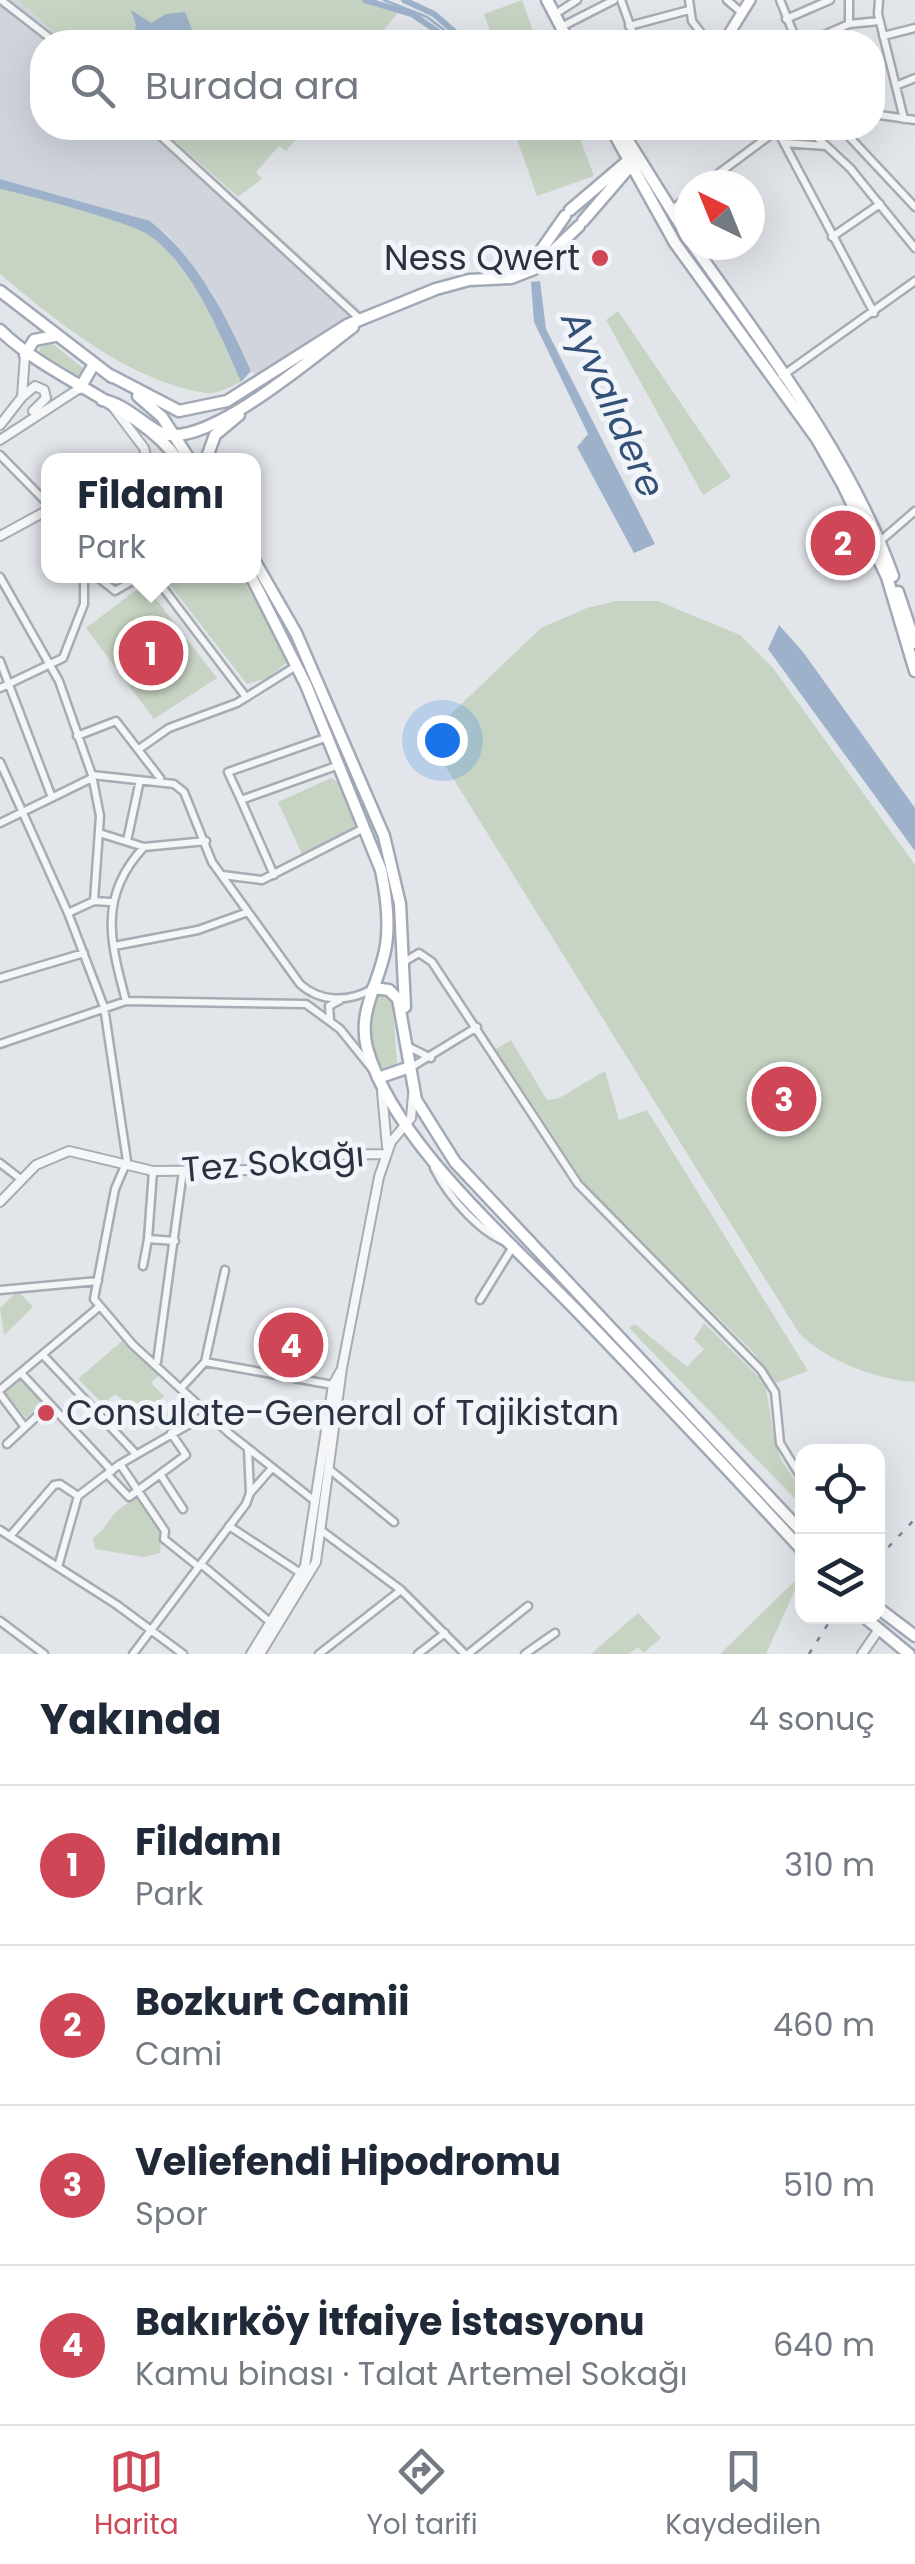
<!DOCTYPE html>
<html lang="tr">
<meta charset="utf-8">
<style>
:root{--surface:#fff;--page:#f2f2f3;--text:#1f2937;--muted:#747a83;--line:#e0e1e3;--accent:#cf4757}
body{margin:0;font-family:Poppins,sans-serif;background:var(--page);color:var(--text)}
.controls{position:absolute;right:30px;bottom:30px;display:grid;overflow:hidden;border-radius:20px;box-shadow:0 10px 40px #0002}
.controls button{width:90px;height:90px;display:grid;place-items:center;padding:0;border:0;border-bottom:2px solid var(--line);background:var(--surface);color:var(--text);font:50px sans-serif}
.compass{position:absolute;left:675px;top:170px;width:90px;height:90px;border-radius:50%;background:var(--surface);box-shadow:0 10px 40px #0002;rotate:317deg}
.you{position:absolute;left:442px;top:740px;width:35px;height:35px;margin:-25px;border:8px solid #fff;border-radius:50%;background:#1a73e8;box-shadow:0 0 0 15px #1a73e833}
.badge{display:grid;place-items:center;width:65px;height:65px;border-radius:50%;background:var(--accent);color:#fff;font-size:32px;font-weight:700}
.pin{position:absolute;translate:-50% -50%;border:5px solid #fff;box-shadow:0 2px 10px #0006}
.popup{position:absolute;left:41px;top:453px;width:220px;height:130px;box-sizing:border-box;display:grid;place-content:center;border-radius:20px;background:var(--surface);filter:drop-shadow(0 2px 8px #0005);font-size:32px;white-space:nowrap;color:var(--muted)}
.popup b{font-size:38px;color:var(--text)}
.popup::after{content:'';position:absolute;left:50%;top:100%;margin-left:-20px;border:20px solid transparent;border-top-color:var(--surface)}
.list{margin:0;padding:0;list-style:none}
h2{display:flex;justify-content:space-between;align-items:center;height:130px;margin:0;padding:0 40px;font-size:42px}
h2 small{font-size:32px;font-weight:400;color:var(--muted)}
.list li{display:grid;grid-template-columns:65px 1fr auto;gap:30px;align-items:center;box-sizing:border-box;height:160px;padding:0 40px;border-top:2px solid var(--line)}
.list b{display:block;font-size:38px;white-space:nowrap}
.list p{margin:0;font-size:32px;white-space:nowrap;color:var(--muted)}
.list em{font-size:32px;font-style:normal;color:var(--muted)}
.icon{flex:none;width:55px;height:55px;fill:none;stroke:currentColor;stroke-width:2;stroke-linecap:round;stroke-linejoin:round}
.map{position:relative;flex:none;width:915px;height:1654px;overflow:hidden}
.search{position:absolute;background:var(--surface);box-shadow:0 10px 40px #0002;left:30px;right:30px;top:30px;height:110px;display:flex;align-items:center;gap:25px;box-sizing:border-box;padding:0 35px;border-radius:40px;color:var(--muted);font-size:38px}
.sheet{height:770px;background:var(--surface)}
nav{display:flex;justify-content:space-around;align-items:center;box-sizing:border-box;height:140px;border-top:2px solid var(--line);background:var(--surface);font-size:28px;color:var(--muted)}
nav a{display:grid;justify-items:center;gap:5px}
nav .on{color:var(--accent)}
.map>svg:first-child{display:block}
.built{fill:#d0d4dc}
.green{fill:#c7d4c3}
.water{fill:#9db2ca}
.lines{fill:none;stroke-linecap:round;stroke-linejoin:round}
.stream{stroke:#9db2ca;stroke-width:2.5}
.canal{stroke:#9db2ca;stroke-width:6}
.minor-casing{stroke:#a7acb4;stroke-width:11}
.tertiary-casing{stroke:#a7acb4;stroke-width:12}
.secondary-casing{stroke:#a7acb4;stroke-width:14}
.primary-casing{stroke:#a1a9b6;stroke-width:15}
.minor{stroke:#f5f6f8;stroke-width:6}
.tertiary{stroke:#f5f6f8;stroke-width:8}
.secondary{stroke:#fff;stroke-width:9}
.primary{stroke:#fff;stroke-width:10}
.rail{stroke:#7b8494;stroke-width:2.5;stroke-dasharray:5 10;stroke-linecap:butt}
.poi-dot{fill:#cf4757;stroke:#f1f4f8;stroke-width:4}
.labels{text-anchor:middle;stroke-width:10;stroke-linejoin:round;paint-order:stroke}
.poi-label{font-size:35px;fill:#2a3242;stroke:#f1f4f8;text-anchor:end}
.street-label{font-size:35px;fill:#2a3242;stroke:#f1f4f8}
.water-label{font-size:38px;font-style:italic;fill:#335077;stroke:#f1f4f8}
</style>
<div class="map">
<svg width="915" height="1654" viewBox="0 0 915 1654">
<rect width="100%" height="100%" fill="#e2e5ea"/>
<path class="built" d="M 0,0 L 18,0 L 65,42 L 42,42 L 42,128 L 160,128 L 360,310 L 258,376 L 251,371 L 210,290 L 169,236 L 150,221 L 0,179 Z"/>
<path class="green" d="M 18,0 L 365,0 L 400,10 L 374,42 L 65,42 Z
M 522,0 L 537,42 L 494,42 L 484,14 Z
M 160,128 L 305,128 L 286,151 L 279,146 L 256,172 L 262,179 L 238,197 Z
M 513,128 L 576,128 L 594,176 L 537,196 Z
M 0,189 C 29,195 126,220 147,234 C 191,262 221,336 241,382 C 231,386 216,395 205,393 C 127,380 59,323 0,274 Z
M 618,311 L 731,477 L 703,495 L 606,320 Z
M 49,341 L 83,368 L 79,378 L 39,356 L 40,342 Z
M 163,576 L 241,576 L 290,660 L 267,678 L 247,684 Z
M 144,584 L 217,678 L 154,719 L 86,628 Z
M 616,601 L 658,601 L 740,635 L 773,668 L 915,865 L 915,1382 C 878,1380 824,1360 799,1333 L 446,767 L 443,753 L 430,734 L 541,628 L 587,608 Z
M 331,778 L 338,782 L 360,829 L 303,856 L 278,802 Z
M 386,992 L 392,998 L 397,1063 L 383,1072 L 369,1033 L 375,995 Z
M 511,1040 L 547,1100 L 559,1098 L 605,1071 L 619,1120 L 647,1110 L 808,1371 L 776,1383 L 753,1352 L 586,1186 L 496,1049 Z
M 18,1291 L 33,1307 L 4,1335 L 0,1308 Z
M 704,1323 L 765,1383 L 774,1437 L 781,1460 L 802,1491 L 802,1506 L 629,1328 L 635,1324 L 687,1367 L 704,1349 L 694,1339 Z
M 123,1340 L 161,1373 L 151,1383 L 164,1396 L 158,1402 L 171,1415 L 156,1428 L 115,1394 L 103,1404 L 78,1379 Z
M 23,1378 L 44,1403 L 26,1418 L 5,1393 Z
M 138,1498 L 162,1532 L 160,1553 L 144,1557 L 95,1549 L 93,1538 C 115,1521 108,1511 138,1498 Z
M 802,1574 L 766,1654 L 720,1654 Z
M 638,1613 L 661,1638 L 644,1653 L 638,1647 L 629,1654 L 591,1654 Z"/>
<path class="water" d="M 131,10 L 151,23 L 166,14 L 185,12 L 197,42 L 124,42 L 116,26 L 124,38 L 133,38 L 136,25 Z
M 0,179 L 150,221 C 198,259 226,316 251,371 L 241,382 C 221,336 191,262 147,234 C 126,221 28,195 0,189 Z
M 540,281 L 546,329 L 655,544 L 634,553 L 577,447 L 588,434 L 534,322 L 531,282 Z
M 779,625 L 803,652 L 915,808 L 915,851 L 768,649 Z"/>
<g class="lines">
<path class="stream" d="M 384,0 L 427,17 L 460,42"/>
<path class="canal" d="M 365,0 L 412,14 L 453,42
M 404,0 L 434,14 L 466,42"/>
<defs>
<path id="minor" d="M 1,0 L 55,42
M 621,0 L 636,42
M 689,0 L 692,21 L 708,42
M 727,0 L 742,13
M 780,0 L 797,42
M 879,0 L 878,14 L 904,119
M 560,11 L 577,0
M 786,19 L 830,0
M 567,24 L 614,0
M 849,24 L 849,0
M 629,26 L 689,10
M 883,36 L 915,28
M 808,42 L 849,24 L 879,21
M 898,85 L 915,78
M 872,114 L 915,120
M 152,128 L 361,320
M 776,128 L 874,313
M 807,128 L 850,168 L 915,248
M 841,128 L 915,207
M 785,143 L 826,146
M 703,185 L 777,130
M 670,211 L 690,195
M 832,237 L 880,204
M 782,376 L 915,281
M 0,455 L 48,504
M 878,543 L 915,511
M 96,576 L 115,591 L 141,576
M 154,576 L 246,697
M 0,577 L 59,681 L 92,775 L 100,816 L 94,901
M 0,661 L 51,795
M 0,688 L 63,658 L 84,604 L 84,576
M 77,736 L 116,721 L 160,778
M 139,749 L 169,728 L 237,703 L 296,666
M 0,762 L 68,913 L 104,1007 L 127,1161 L 115,1189 L 94,1299 L 133,1345 L 230,1434 L 316,1502
M 92,775 L 174,784 L 184,792 L 212,862 L 300,984 C 320,1002 347,1003 372,989
M 241,800 L 228,772 L 328,737
M 0,823 L 92,778
M 99,833 L 144,847 L 206,841
M 127,841 L 140,780
M 222,875 L 262,880 L 364,828
M 274,875 L 241,800 L 339,765
M 68,913 L 94,901 L 110,902
M 114,946 L 198,930 L 248,912
M 404,962 L 419,953 L 432,962 L 578,1184 L 761,1370 L 775,1392 L 780,1443 L 802,1479
M 0,978 L 84,953
M 126,1001 C 110,941 98,896 144,847
M 330,1020 L 329,1006 L 340,1000
M 0,1044 L 126,1001 L 306,1004 L 340,1029 L 373,1070
M 407,1046 L 431,1058
M 410,1068 L 477,1027
M 0,1163 L 22,1180
M 434,1168 C 449,1198 482,1236 514,1245 L 480,1300
M 153,1171 L 148,1239 L 175,1241
M 143,1266 L 148,1239
M 0,1290 L 98,1281
M 43,1355 L 136,1454
M 157,1362 L 183,1171
M 205,1362 L 333,1385
M 21,1373 L 112,1471
M 182,1387 L 205,1362 L 225,1270
M 0,1390 L 99,1307
M 0,1394 L 24,1426
M 7,1444 L 49,1405
M 120,1464 L 165,1531 L 164,1539 L 199,1567
M 329,1469 L 394,1522
M 160,1474 L 183,1509
M 108,1475 L 129,1497 L 186,1455 L 171,1433
M 251,1492 L 272,1468
M 229,1526 L 302,1574
M 0,1530 L 117,1605 L 183,1654
M 322,1531 L 401,1590 L 465,1654
M 11,1535 L 54,1485 L 60,1484 L 78,1496
M 201,1564 L 270,1622
M 58,1567 L 78,1496 L 120,1464 L 209,1413
M 0,1621 L 44,1654
M 133,1654 L 246,1504 L 250,1493 L 248,1449
M 319,1654 L 401,1590
M 418,1654 L 445,1633
M 468,1654 L 528,1606
M 525,1654 L 555,1633"/>
<path id="tertiary" d="M 22,397 L 35,386 L 44,390 L 46,398 L 33,411
M 113,407 L 144,448 L 147,460
M 0,425 L 22,397 L 25,355
M 0,440 L 80,388
M 0,536 L 48,510
M 382,1092 L 387,1147
M 0,1202 L 36,1165 L 69,1151 L 153,1171 L 257,1170 L 326,1155 L 387,1154
M 251,1654 L 305,1566 L 333,1385 L 340,1372
M 260,1654 L 316,1562 L 342,1368 L 379,1177 L 391,1142 L 411,1118 L 413,1095
M 862,1654 L 877,1632"/>
<path id="secondary" d="M 724,42 L 750,0"/>
<path id="primary" d="M 547,0 L 569,42
M 611,128 L 675,243 L 817,439 L 843,485 L 887,577 L 915,671
M 620,128 L 690,240
M 570,210 L 630,159
M 583,221 L 627,170
M 693,245 C 765,347 851,458 893,576
M 497,275 L 537,256 L 565,216
M 0,291 L 112,377
M 0,330 C 48,378 144,409 178,460
M 25,355 L 34,340 L 55,336
M 110,375 L 179,411 L 227,401 L 347,325 L 436,289 L 469,280 L 511,278 L 534,269 L 579,226
M 80,388 L 94,364
M 138,396 L 162,417 L 190,460
M 102,400 C 129,404 150,433 170,435 C 218,439 314,356 353,327
M 206,460 L 215,435 L 239,415
M 254,560 L 296,633 L 384,836 L 400,904 L 405,1007
M 251,576 L 306,685 L 381,870 C 386,894 390,920 386,945 C 381,981 357,1010 367,1048 C 393,1142 511,1242 578,1312 C 654,1391 729,1470 802,1550
M 898,592 L 915,643
M 373,988 L 389,990 L 398,999 L 416,1100 L 455,1162 L 802,1532
M 378,1078 L 407,1068
M 878,1608 L 915,1636
M 863,1616 L 909,1654"/>
</defs>
<use href="#minor" class="minor-casing"/>
<use href="#tertiary" class="tertiary-casing"/>
<use href="#secondary" class="secondary-casing"/>
<use href="#primary" class="primary-casing"/>
<use href="#minor" class="minor"/>
<use href="#tertiary" class="tertiary"/>
<use href="#secondary" class="secondary"/>
<use href="#primary" class="primary"/>
<path class="rail" d="M 878,1558 L 915,1519
M 809,1654 L 833,1616"/>
</g>
<g class="poi-dot">
<circle cx="600" cy="258" r="10"/>
<circle cx="46" cy="1413" r="10"/>
</g>
<g class="labels">
<g class="poi-label">
<text x="580" y="270">Ness Qwert</text>
<text x="66" y="1425" text-anchor="start">Consulate-General of Tajikistan</text>
</g>
<g class="street-label">
<text transform="translate(273 1162) rotate(-5)" y="12">Tez Sokağı</text>
</g>
<g class="water-label">
<text transform="translate(613 404) rotate(66)" y="13">Ayvalıdere</text>
</g>
</g>
</svg>
<div class="controls">
<button><svg class="icon" aria-label="locate" viewBox="0 0 24 24"><circle cx="12" cy="12" r="6"/><path d="M12 2v4M12 18v4M2 12h4M18 12h4"/></svg></button>
<button><svg class="icon" aria-label="layers" viewBox="0 0 24 24"><path d="M12 4l9 5-9 5-9-5zM3 14l9 5 9-5"/></svg></button>
</div>
<svg class="compass" viewBox="-18 -18 36 36"><path d="M0-13l5 13h-10z" fill="#e53935"/><path d="M0 13l5-13h-10z" fill="#747a83"/></svg>
<div class="you"></div>
<div class="pin badge" style="left:151px;top:653px">1</div>
<div class="popup"><b>Fildamı</b>Park</div>
<div class="pin badge" style="left:843px;top:543px">2</div>
<div class="pin badge" style="left:784px;top:1099px">3</div>
<div class="pin badge" style="left:291px;top:1345px">4</div>
<div class="search"><svg class="icon" aria-label="search" viewBox="0 0 24 24"><circle cx="10" cy="10" r="6"/><path d="M15 15l6 6"/></svg>Burada ara</div>
</div>
<section class="sheet">
<h2>Yakında<small>4 sonuç</small></h2>
<ul class="list">
<li><span class="badge">1</span><div><b>Fildamı</b><p>Park</p></div><em>310 m</em></li>
<li><span class="badge">2</span><div><b>Bozkurt Camii</b><p>Cami</p></div><em>460 m</em></li>
<li><span class="badge">3</span><div><b>Veliefendi Hipodromu</b><p>Spor</p></div><em>510 m</em></li>
<li><span class="badge">4</span><div><b>Bakırköy İtfaiye İstasyonu</b><p>Kamu binası · Talat Artemel Sokağı</p></div><em>640 m</em></li>
</ul>
</section>
<nav>
<a class="on"><svg class="icon" aria-label="map" viewBox="0 0 24 24"><path d="M3 6l6-2 6 2 6-2v14l-6 2-6-2-6 2zM9 4v14M15 6v14"/></svg>Harita</a>
<a><svg class="icon" aria-label="directions" viewBox="0 0 24 24"><path d="M12 3l9 9-9 9-9-9zM9 14v-3h6M13 9l2 2-2 2"/></svg>Yol tarifi</a>
<a><svg class="icon" aria-label="saved" viewBox="0 0 24 24"><path d="M7 4h10v16l-5-4-5 4z"/></svg>Kaydedilen</a>
</nav>
